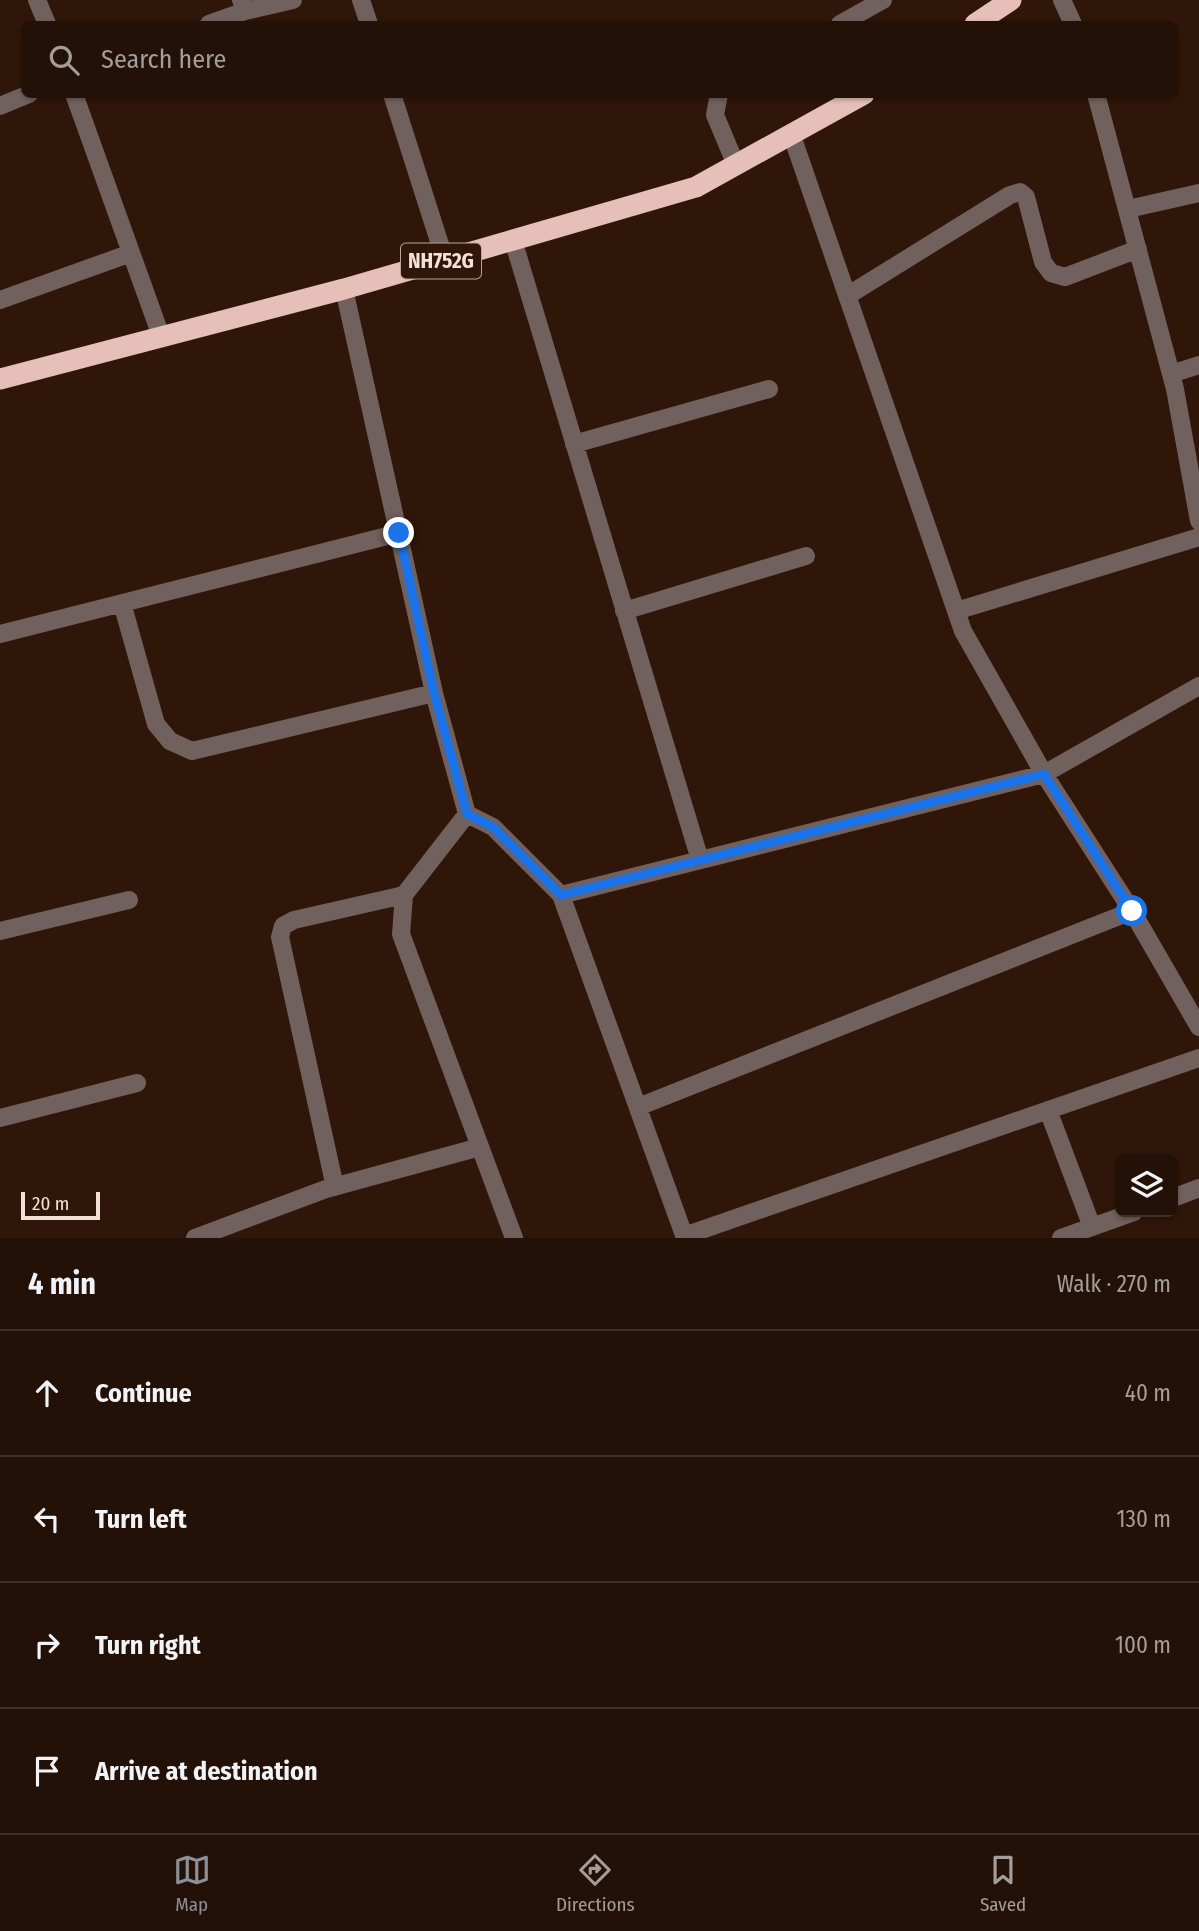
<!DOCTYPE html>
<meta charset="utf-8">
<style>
:root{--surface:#231006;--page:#2f1e14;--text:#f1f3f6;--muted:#a39d9b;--line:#403028;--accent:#8c9099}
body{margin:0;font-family:"Fira Sans Condensed",sans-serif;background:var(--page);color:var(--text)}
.controls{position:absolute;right:21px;bottom:21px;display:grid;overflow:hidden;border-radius:10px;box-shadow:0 2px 5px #0004}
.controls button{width:63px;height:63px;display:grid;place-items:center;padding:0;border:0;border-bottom:2px solid var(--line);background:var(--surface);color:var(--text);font:35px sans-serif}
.scale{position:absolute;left:21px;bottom:18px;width:79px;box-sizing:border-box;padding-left:7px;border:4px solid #f3e1d8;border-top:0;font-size:19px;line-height:24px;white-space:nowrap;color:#f3e1d8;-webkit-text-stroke:5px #2f1608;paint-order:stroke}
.stop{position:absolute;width:21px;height:21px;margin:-16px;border:5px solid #1a73e8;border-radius:50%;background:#fff}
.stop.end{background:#1a73e8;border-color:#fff;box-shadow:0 2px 7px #0008}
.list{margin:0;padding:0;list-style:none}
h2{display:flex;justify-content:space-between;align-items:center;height:91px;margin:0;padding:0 28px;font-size:30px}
h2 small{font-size:23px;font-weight:400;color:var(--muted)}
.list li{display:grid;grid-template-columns:46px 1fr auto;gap:21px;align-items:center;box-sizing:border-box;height:126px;padding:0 28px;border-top:2px solid var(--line)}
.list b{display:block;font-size:26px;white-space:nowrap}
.list em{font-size:23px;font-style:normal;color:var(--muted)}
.icon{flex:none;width:38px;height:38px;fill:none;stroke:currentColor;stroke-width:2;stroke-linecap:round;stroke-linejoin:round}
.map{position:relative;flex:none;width:1199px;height:1238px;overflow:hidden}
.search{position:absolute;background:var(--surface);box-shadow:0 2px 5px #0004;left:21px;right:21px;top:21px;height:77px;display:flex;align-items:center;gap:18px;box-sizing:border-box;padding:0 24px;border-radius:10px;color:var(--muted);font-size:26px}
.sheet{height:595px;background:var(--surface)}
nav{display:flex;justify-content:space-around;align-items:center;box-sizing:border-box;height:98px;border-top:2px solid var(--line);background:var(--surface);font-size:19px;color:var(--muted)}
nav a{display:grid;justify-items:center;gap:4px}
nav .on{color:var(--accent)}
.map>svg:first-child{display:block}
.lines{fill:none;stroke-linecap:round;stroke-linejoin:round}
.minor{stroke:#70605e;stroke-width:18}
.highway{stroke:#e6bfb9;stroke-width:21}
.route{stroke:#1a73e8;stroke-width:9}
.labels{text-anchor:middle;stroke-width:5;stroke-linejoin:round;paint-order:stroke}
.shield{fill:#2f1608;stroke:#b8a49a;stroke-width:2}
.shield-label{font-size:21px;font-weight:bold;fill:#f3e1d8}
</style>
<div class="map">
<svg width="1199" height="1238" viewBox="0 0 1199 1238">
<rect width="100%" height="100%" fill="#2f1608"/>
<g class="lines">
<path class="minor" d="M 37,0 L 47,24
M 361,0 L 369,24
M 1062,0 L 1073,24
M 245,11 L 293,0
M 209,24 L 245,11 L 241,0
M 840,24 L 883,0
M 74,94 L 161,336
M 392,94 L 445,260
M 719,94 L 715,115 L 736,165
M 1096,94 L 1175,389 L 1199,521
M 0,106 L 29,94
M 792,136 L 963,631 L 1044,774 L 1132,911 L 1199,1027
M 1128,209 L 1199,193
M 513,240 L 700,860
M 344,289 L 434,693 L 467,814 L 493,827 L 561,895 L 685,1238
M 847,296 L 1010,195 L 1020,192 L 1026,197 L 1043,262 L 1051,273 L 1065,277 L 1138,249
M 0,300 L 131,253
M 1171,374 L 1199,365
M 574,444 L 769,389
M 122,603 L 156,724 L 170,741 L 192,751 L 434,693
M 624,611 L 806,556
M 956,611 L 1199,537
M 0,634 L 399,533
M 467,814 L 404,895 L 401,934 L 514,1238
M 561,895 L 1044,774 L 1199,686
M 0,931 L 129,900
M 638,1107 L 1132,911
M 1048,1110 L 1092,1227
M 0,1118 L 137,1083
M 335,1187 L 280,937 L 283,926 L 294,920 L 404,895
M 1173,1198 L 1199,1188
M 684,1236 L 1199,1058
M 195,1238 L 326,1189 L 480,1147
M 1061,1238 L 1134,1212"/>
<path class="highway" d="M 975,24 L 1011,0
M 0,379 L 344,289 L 696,187 L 864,94"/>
</g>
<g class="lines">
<path class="route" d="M 399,533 L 434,693 L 467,814 L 493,827 L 561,895 L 1044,774 L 1132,911"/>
</g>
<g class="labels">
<rect class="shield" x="401" y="243.5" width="80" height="35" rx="5"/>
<g class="shield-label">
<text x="441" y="268">NH752G</text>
</g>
</g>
</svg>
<div class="controls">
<button><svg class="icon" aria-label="layers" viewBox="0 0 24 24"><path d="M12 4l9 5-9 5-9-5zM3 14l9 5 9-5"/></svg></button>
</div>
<div class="scale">20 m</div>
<div class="stop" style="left:1132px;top:911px"></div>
<div class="stop end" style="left:399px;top:533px"></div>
<div class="search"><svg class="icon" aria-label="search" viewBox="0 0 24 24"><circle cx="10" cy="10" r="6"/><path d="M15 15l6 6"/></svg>Search here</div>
</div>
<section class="sheet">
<h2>4 min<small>Walk · 270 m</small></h2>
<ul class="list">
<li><svg class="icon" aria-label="ahead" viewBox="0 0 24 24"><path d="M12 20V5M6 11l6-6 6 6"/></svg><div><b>Continue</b></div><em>40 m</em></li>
<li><svg class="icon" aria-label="left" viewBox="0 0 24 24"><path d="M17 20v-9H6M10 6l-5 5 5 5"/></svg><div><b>Turn left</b></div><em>130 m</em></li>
<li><svg class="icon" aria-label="right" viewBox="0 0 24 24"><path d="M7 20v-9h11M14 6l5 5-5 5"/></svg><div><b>Turn right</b></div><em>100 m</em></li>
<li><svg class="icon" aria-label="arrive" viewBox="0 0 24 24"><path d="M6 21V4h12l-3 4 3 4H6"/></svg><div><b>Arrive at destination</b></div></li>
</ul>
</section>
<nav>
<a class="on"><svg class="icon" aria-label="map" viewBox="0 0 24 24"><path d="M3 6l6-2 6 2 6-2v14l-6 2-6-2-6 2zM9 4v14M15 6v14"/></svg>Map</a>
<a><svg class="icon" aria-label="directions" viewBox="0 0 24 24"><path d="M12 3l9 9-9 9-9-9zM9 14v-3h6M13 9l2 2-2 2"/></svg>Directions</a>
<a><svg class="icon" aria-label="saved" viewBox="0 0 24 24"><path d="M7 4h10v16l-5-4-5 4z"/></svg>Saved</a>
</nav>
